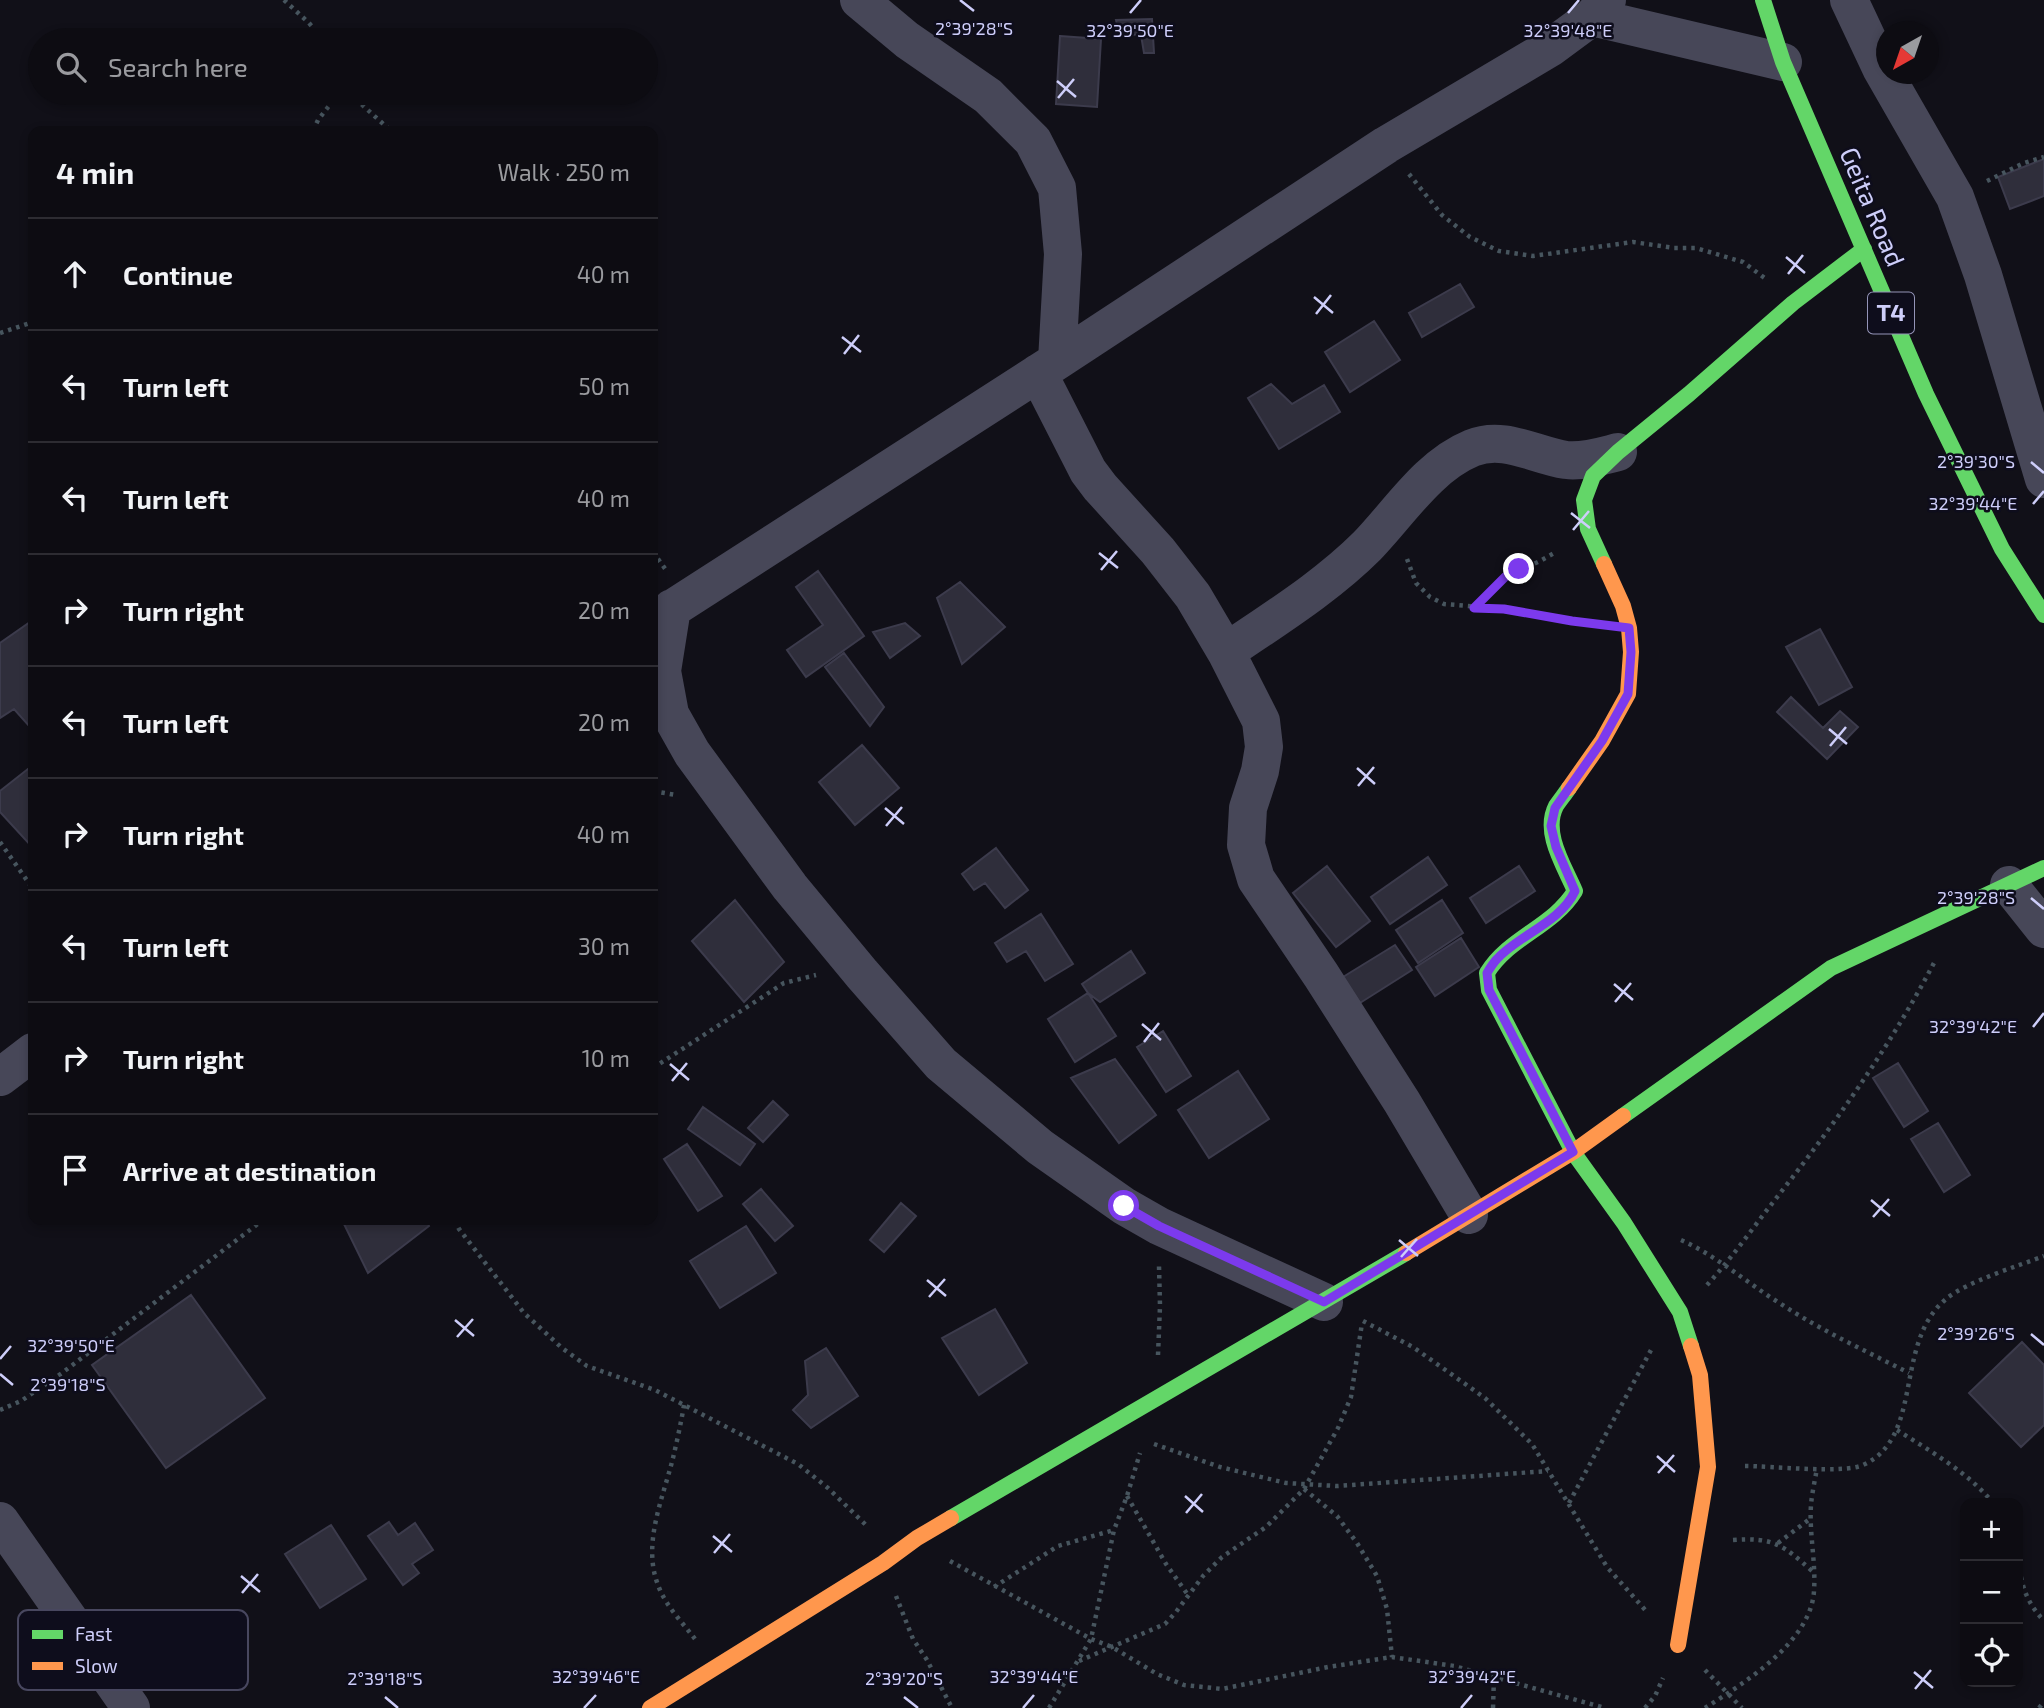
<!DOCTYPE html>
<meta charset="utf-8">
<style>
:root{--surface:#0d0c12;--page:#16151b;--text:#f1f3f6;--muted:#9a9b9f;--line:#2d2c32}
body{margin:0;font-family:"Exo 2",sans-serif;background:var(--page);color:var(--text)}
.controls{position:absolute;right:21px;bottom:21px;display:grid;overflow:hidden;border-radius:14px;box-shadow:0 4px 10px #0003}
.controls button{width:63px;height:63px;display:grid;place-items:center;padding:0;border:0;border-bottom:2px solid var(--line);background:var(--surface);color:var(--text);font:35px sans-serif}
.compass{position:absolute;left:1876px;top:21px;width:63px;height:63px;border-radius:50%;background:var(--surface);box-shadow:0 4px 10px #0003;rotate:220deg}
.stop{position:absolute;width:21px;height:21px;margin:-16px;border:5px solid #7c3aed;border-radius:50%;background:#fff}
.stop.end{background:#7c3aed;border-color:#fff;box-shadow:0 2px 7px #0008}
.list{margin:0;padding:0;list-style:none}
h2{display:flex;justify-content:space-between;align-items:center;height:91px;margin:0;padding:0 28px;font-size:30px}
h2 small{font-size:23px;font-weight:400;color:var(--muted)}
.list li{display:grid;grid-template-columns:46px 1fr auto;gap:21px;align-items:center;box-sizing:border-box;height:112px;padding:0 28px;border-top:2px solid var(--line)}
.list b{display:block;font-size:26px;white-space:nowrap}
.list em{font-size:23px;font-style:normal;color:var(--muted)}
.icon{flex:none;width:38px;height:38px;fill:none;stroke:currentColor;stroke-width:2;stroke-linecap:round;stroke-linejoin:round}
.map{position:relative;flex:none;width:2044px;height:1708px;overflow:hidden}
.search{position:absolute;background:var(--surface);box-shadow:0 4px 10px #0003;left:28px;top:28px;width:630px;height:77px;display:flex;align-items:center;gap:18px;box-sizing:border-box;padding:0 24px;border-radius:38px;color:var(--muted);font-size:26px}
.panel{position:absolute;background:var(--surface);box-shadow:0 4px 10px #0003;left:28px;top:126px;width:630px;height:1099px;border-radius:14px}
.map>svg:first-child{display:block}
.building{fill:#2f2e3b;stroke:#3c3b4c;stroke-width:2}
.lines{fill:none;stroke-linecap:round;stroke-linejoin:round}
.path{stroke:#47555e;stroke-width:4.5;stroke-dasharray:3.5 5;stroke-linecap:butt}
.street{stroke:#474758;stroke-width:38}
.fast{stroke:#63d668;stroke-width:16}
.slow{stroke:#ff974d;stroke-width:16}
.route{stroke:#7c3aed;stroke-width:9}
.ticks{fill:none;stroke:#cecefa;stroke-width:2.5}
.labels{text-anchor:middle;stroke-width:5;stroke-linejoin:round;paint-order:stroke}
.shield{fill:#0e0d1c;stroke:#9494b7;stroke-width:2}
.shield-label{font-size:24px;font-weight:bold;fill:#cecefa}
.street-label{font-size:26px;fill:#cecefa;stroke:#0e0d1c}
.key{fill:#0e0d1c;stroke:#48475f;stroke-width:2}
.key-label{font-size:19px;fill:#cecefa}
.ticks-label{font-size:18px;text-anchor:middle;fill:#cecefa;stroke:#0e0d1c;stroke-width:5;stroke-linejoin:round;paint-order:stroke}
</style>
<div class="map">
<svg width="2044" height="1708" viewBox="0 0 2044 1708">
<rect width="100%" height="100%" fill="#111018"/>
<path class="building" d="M 1152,19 L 1154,53 L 1144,53 L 1141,35 L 1119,34 L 1116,20 Z
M 1060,36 L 1101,39 L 1097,107 L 1056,104 Z
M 2044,159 L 2044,196 L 2010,209 L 1998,177 Z
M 1460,284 L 1474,307 L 1422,337 L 1409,313 Z
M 1374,321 L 1400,360 L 1350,392 L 1325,352 Z
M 1271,384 L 1292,404 L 1324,385 L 1340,412 L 1279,449 L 1248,398 Z
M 818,571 L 864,636 L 806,677 L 787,650 L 823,625 L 796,587 Z
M 960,582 L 1005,627 L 962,664 L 937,598 Z
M 33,620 L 33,725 L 30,727 L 14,709 L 0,718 L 0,643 Z
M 905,623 L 920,636 L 890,658 L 873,632 Z
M 1820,629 L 1852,687 L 1819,705 L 1786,647 Z
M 844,653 L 884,707 L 870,726 L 825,667 Z
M 1791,697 L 1823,728 L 1840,711 L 1858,727 L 1827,759 L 1777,712 Z
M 862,745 L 899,788 L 855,825 L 819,782 Z
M 33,765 L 33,848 L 0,812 L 0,791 Z
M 996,848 L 1028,890 L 1005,908 L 985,883 L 974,890 L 962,874 Z
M 1428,857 L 1447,885 L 1390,924 L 1371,897 Z
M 1327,866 L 1370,921 L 1336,947 L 1293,893 Z
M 1519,866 L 1535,891 L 1486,923 L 1470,898 Z
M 735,900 L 784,962 L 744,1002 L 692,941 Z
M 1442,900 L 1463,933 L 1418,963 L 1396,930 Z
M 1041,914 L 1073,964 L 1045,981 L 1026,951 L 1007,962 L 995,943 Z
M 1461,938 L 1479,967 L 1435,996 L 1416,967 Z
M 1395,945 L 1412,970 L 1360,1003 L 1343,977 Z
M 1131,951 L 1145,973 L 1100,1002 L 1088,993 L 1082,984 Z
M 1088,993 L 1116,1036 L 1075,1062 L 1048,1019 Z
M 1163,1031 L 1191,1076 L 1166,1092 L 1137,1047 Z
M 1115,1059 L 1156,1115 L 1119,1143 L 1071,1078 Z
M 1898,1063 L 1928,1111 L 1904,1127 L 1873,1078 Z
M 1238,1071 L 1269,1119 L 1209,1158 L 1178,1110 Z
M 773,1101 L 788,1115 L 763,1142 L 748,1128 Z
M 703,1107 L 755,1144 L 740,1165 L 688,1129 Z
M 1938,1123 L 1970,1175 L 1944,1192 L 1911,1139 Z
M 687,1144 L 722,1196 L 698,1211 L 664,1159 Z
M 761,1189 L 793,1226 L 775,1241 L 743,1204 Z
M 901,1203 L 916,1216 L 884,1252 L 870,1240 Z
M 342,1220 L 426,1220 L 429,1226 L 368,1273 Z
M 746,1226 L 776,1273 L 720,1308 L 690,1261 Z
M 191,1295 L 265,1398 L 166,1468 L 92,1365 Z
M 995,1309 L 1027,1363 L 979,1395 L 942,1338 Z
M 2022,1342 L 2044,1365 L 2044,1425 L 2021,1447 L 1969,1393 Z
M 826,1348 L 858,1396 L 811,1428 L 793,1410 L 808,1395 L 805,1361 Z
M 389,1522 L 398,1535 L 415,1523 L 433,1550 L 412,1564 L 419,1573 L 403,1585 L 368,1536 Z
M 331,1525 L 366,1579 L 320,1608 L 285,1554 Z"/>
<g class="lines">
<path class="path" d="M 284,0 L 309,23 L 324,40
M 349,93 L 391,131
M 313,131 L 318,120 L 339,93
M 1409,174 L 1442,215 L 1470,237 L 1499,251 L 1533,256 L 1633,242 L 1674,248 L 1696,248 L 1743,262 L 1766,279
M 1987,181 L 2024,163 L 2044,157
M 0,333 L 33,322
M 653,552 L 666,570
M 1407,559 L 1416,583 L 1430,597 L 1444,604 L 1504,609 L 1590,623
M 1474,608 L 1505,577 L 1540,561 L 1556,552
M 653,791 L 676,795
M 0,842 L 33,889
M 653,1068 L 784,983 L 816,975
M 455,1220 L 459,1229 L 524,1313 L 562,1348 L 587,1366 L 655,1390 L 798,1464 L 828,1488 L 868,1527
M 1681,1240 C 1717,1256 1747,1283 1781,1304 C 1822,1331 1866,1351 1909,1373
M 1707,1285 C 1731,1259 1752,1229 1774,1201 C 1834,1125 1890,1047 1935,961
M 1363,1321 L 1413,1347 L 1485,1398 L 1532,1444 L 1607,1567 L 1647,1612
M 1158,1355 L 1160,1306 L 1159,1266
M 684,1405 C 681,1423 677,1441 673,1458 C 663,1498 642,1544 658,1585 C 665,1605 682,1622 695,1639
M 0,1410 L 21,1401 L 62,1373 L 263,1220
M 1897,1430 C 1930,1451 1969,1473 1993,1503
M 1154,1444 L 1220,1467 L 1286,1483 L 1337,1486 L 1548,1471
M 1745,1466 C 1771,1466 1843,1474 1863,1465 C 1925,1437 1893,1343 1946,1299 C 1966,1282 2018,1266 2044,1256
M 1304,1489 L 1337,1516 L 1357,1543 L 1377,1576 L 1387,1609 L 1392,1657
M 1127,1496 L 1166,1564 L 1188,1595
M 1569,1503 L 1651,1350
M 1733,1540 C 1774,1537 1783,1545 1812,1571
M 1778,1543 L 1811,1518
M 2018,1560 C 2022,1586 2025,1600 2044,1621
M 950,1561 L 1091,1639 L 1112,1647 L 1157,1674 L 1184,1685 L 1222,1689 L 1328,1667 L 1392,1657 L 1454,1666 L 1605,1708
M 994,1587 L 1058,1546 L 1114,1530
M 896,1596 L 913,1639 L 927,1660 L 952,1708
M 1079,1661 L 1165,1624 L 1176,1612 L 1203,1576 L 1222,1557 L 1266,1527 L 1304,1489 L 1338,1428 L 1351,1397 L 1362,1323
M 1705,1670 L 1742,1708
M 1049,1708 L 1091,1639 L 1114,1530 L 1127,1496 L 1140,1453
M 1493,1708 L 1494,1677
M 1645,1708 L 1655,1696 L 1663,1678
M 1705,1708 C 1744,1683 1811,1642 1814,1591 C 1816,1562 1809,1533 1811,1505 C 1812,1493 1815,1480 1817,1468
M 2039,1708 L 2044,1702"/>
<path class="street" d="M 859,0 L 907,40 L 988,96 L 1033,141 L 1057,188 L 1063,254 L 1057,361
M 1849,0 L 1881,68 L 1955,197 L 1983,275 L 2044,479
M 1592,17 L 1783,62
M 1038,373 L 1088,471 L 1100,487 L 1158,551 L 1193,596 L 1226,652 L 1261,721 L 1264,747 L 1260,771 L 1248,808 L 1246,845 L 1256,879 L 1321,975 L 1402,1102 L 1469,1215
M 672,608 L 662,671 L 670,714 L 692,753 L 790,887 L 862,974 L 941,1064 L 1040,1147 L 1124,1206 L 1159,1226 L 1324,1302
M 653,621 L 1057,361 L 1386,145 L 1550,48 L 1592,17 L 1607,0
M 1226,652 C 1274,619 1326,587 1367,546 C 1399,513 1428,466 1472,448 C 1504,435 1534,455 1566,460 C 1583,462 1602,456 1618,452
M 2009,885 L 2044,929
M 0,1077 L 33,1052
M 0,1521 L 131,1708"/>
<path class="fast" d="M 1763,0 L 1783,62 L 1926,394 L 2002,549 L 2044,615
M 1604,564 L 1588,529 L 1584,500 L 1593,476 L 1618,452 L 1689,394 L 1793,303 L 1864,249
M 1569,788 C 1565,794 1560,800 1556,806 C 1542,833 1565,867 1575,891 C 1553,927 1509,937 1487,973 L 1489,990 L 1573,1152 L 1624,1223 L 1680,1312 L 1691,1346
M 1623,1116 L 1831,968 L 2044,868
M 951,1518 L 1406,1253"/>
<path class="slow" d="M 1569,788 L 1602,741 L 1628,694 L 1631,652 L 1629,628 L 1623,606 L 1604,564
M 1406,1253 L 1573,1152 L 1623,1116
M 1678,1645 L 1708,1467 L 1700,1375 L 1691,1346
M 650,1708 L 883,1563 L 917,1538 L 951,1518"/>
</g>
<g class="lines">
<path class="route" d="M 1124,1206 L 1159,1226 L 1324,1302 L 1573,1152 L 1489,990 L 1487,973 C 1490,968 1493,963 1497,959 C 1520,934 1560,923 1575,891 L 1556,847 L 1551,826 L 1555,808 L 1602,741 L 1628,694 L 1631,652 L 1629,628 L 1572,621 L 1504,609 L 1474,608 L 1505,577 L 1519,569"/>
</g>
<path class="ticks" d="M 960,0 L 974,11M 1130,13 L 1141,0M 1568,13 L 1579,0M 1057,81 L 1076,97M 1058,98 L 1074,79M 1786,257 L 1805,273M 1788,274 L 1803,255M 1314,297 L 1333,313M 1316,314 L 1331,295M 842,337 L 861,352M 844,354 L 859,335M 2031,462 L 2044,473M 2033,504 L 2044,491M 1571,513 L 1590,528M 1573,530 L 1589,511M 1099,553 L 1118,568M 1101,570 L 1117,551M 1829,729 L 1847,744M 1830,746 L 1846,727M 1357,768 L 1375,784M 1358,786 L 1374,767M 885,808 L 904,824M 886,826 L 902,807M 2031,898 L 2044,909M 1614,984 L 1633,1000M 1615,1002 L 1631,983M 1142,1024 L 1161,1040M 2033,1027 L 2044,1013M 1144,1042 L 1159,1023M 670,1064 L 689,1080M 672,1081 L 687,1063M 1871,1200 L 1890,1216M 1873,1217 L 1889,1199M 1399,1240 L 1418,1256M 1401,1257 L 1417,1239M 927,1280 L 946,1296M 929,1297 L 945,1279M 455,1320 L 474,1336M 2031,1334 L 2044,1345M 457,1337 L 473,1319M 0,1359 L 11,1346M 0,1374 L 13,1385M 1657,1456 L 1675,1472M 1658,1473 L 1674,1455M 1185,1496 L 1203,1512M 1186,1513 L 1202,1494M 713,1536 L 732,1552M 714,1553 L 730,1534M 241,1576 L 260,1592M 242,1593 L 258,1574M 1914,1672 L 1933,1688M 1915,1689 L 1931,1670M 385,1697 L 398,1708M 904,1697 L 918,1708M 584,1708 L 596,1695M 1023,1708 L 1034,1695M 1461,1708 L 1472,1695"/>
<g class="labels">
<rect class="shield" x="1868" y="292.5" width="46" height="41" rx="5"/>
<g class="shield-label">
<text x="1891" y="321">T4</text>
</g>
<g class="street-label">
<text transform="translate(1872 207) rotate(67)" y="9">Geita Road</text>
</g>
</g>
<rect x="18" y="1610" width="230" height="80" rx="10" class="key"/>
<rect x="32" y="1630" width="31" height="9" fill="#63d668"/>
<rect x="32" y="1662" width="31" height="8" fill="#ff974d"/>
<g class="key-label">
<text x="75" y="1641">Fast</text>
<text x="75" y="1673">Slow</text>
</g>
<g class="ticks-label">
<text x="974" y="35">2°39'28"S</text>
<text x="1130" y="37">32°39'50"E</text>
<text x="1568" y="37">32°39'48"E</text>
<text x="1976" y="468">2°39'30"S</text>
<text x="1973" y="510">32°39'44"E</text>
<text x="1976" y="904">2°39'28"S</text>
<text x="1973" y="1033">32°39'42"E</text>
<text x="1976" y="1340">2°39'26"S</text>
<text x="71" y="1352">32°39'50"E</text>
<text x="68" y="1391">2°39'18"S</text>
<text x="596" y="1683">32°39'46"E</text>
<text x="1034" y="1683">32°39'44"E</text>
<text x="1472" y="1683">32°39'42"E</text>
<text x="385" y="1685">2°39'18"S</text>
<text x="904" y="1685">2°39'20"S</text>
</g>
</svg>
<div class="controls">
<button>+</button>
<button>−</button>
<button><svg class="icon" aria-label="locate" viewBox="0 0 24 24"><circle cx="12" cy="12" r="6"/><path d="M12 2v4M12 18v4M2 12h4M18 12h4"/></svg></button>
</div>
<svg class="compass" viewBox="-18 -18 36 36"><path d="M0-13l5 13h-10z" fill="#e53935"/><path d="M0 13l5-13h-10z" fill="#9a9b9f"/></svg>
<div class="stop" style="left:1124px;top:1206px"></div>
<div class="stop end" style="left:1519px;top:569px"></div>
<div class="search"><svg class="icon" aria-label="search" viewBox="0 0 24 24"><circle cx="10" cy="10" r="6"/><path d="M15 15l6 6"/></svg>Search here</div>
<section class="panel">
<h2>4 min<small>Walk · 250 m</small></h2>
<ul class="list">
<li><svg class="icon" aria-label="ahead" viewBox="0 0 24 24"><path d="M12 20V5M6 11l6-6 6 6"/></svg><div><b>Continue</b></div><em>40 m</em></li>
<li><svg class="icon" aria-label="left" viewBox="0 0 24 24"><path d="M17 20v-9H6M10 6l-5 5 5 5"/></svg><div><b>Turn left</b></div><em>50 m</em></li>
<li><svg class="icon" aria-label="left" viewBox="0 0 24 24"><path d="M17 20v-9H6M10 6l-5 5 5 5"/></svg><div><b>Turn left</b></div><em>40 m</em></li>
<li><svg class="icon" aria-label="right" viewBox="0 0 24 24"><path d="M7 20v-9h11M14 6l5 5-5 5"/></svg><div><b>Turn right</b></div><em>20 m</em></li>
<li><svg class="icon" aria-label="left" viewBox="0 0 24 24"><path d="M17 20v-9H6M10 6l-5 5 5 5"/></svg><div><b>Turn left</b></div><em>20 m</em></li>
<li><svg class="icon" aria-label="right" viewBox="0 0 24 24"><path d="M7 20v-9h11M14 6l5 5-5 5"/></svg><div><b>Turn right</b></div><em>40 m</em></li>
<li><svg class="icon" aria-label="left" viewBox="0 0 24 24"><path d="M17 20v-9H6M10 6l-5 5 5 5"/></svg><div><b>Turn left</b></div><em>30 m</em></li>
<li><svg class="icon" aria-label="right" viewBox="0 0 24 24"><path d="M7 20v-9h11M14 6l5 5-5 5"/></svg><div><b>Turn right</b></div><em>10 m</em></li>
<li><svg class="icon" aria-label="arrive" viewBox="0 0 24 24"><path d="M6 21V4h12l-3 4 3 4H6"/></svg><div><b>Arrive at destination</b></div></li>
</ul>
</section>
</div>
